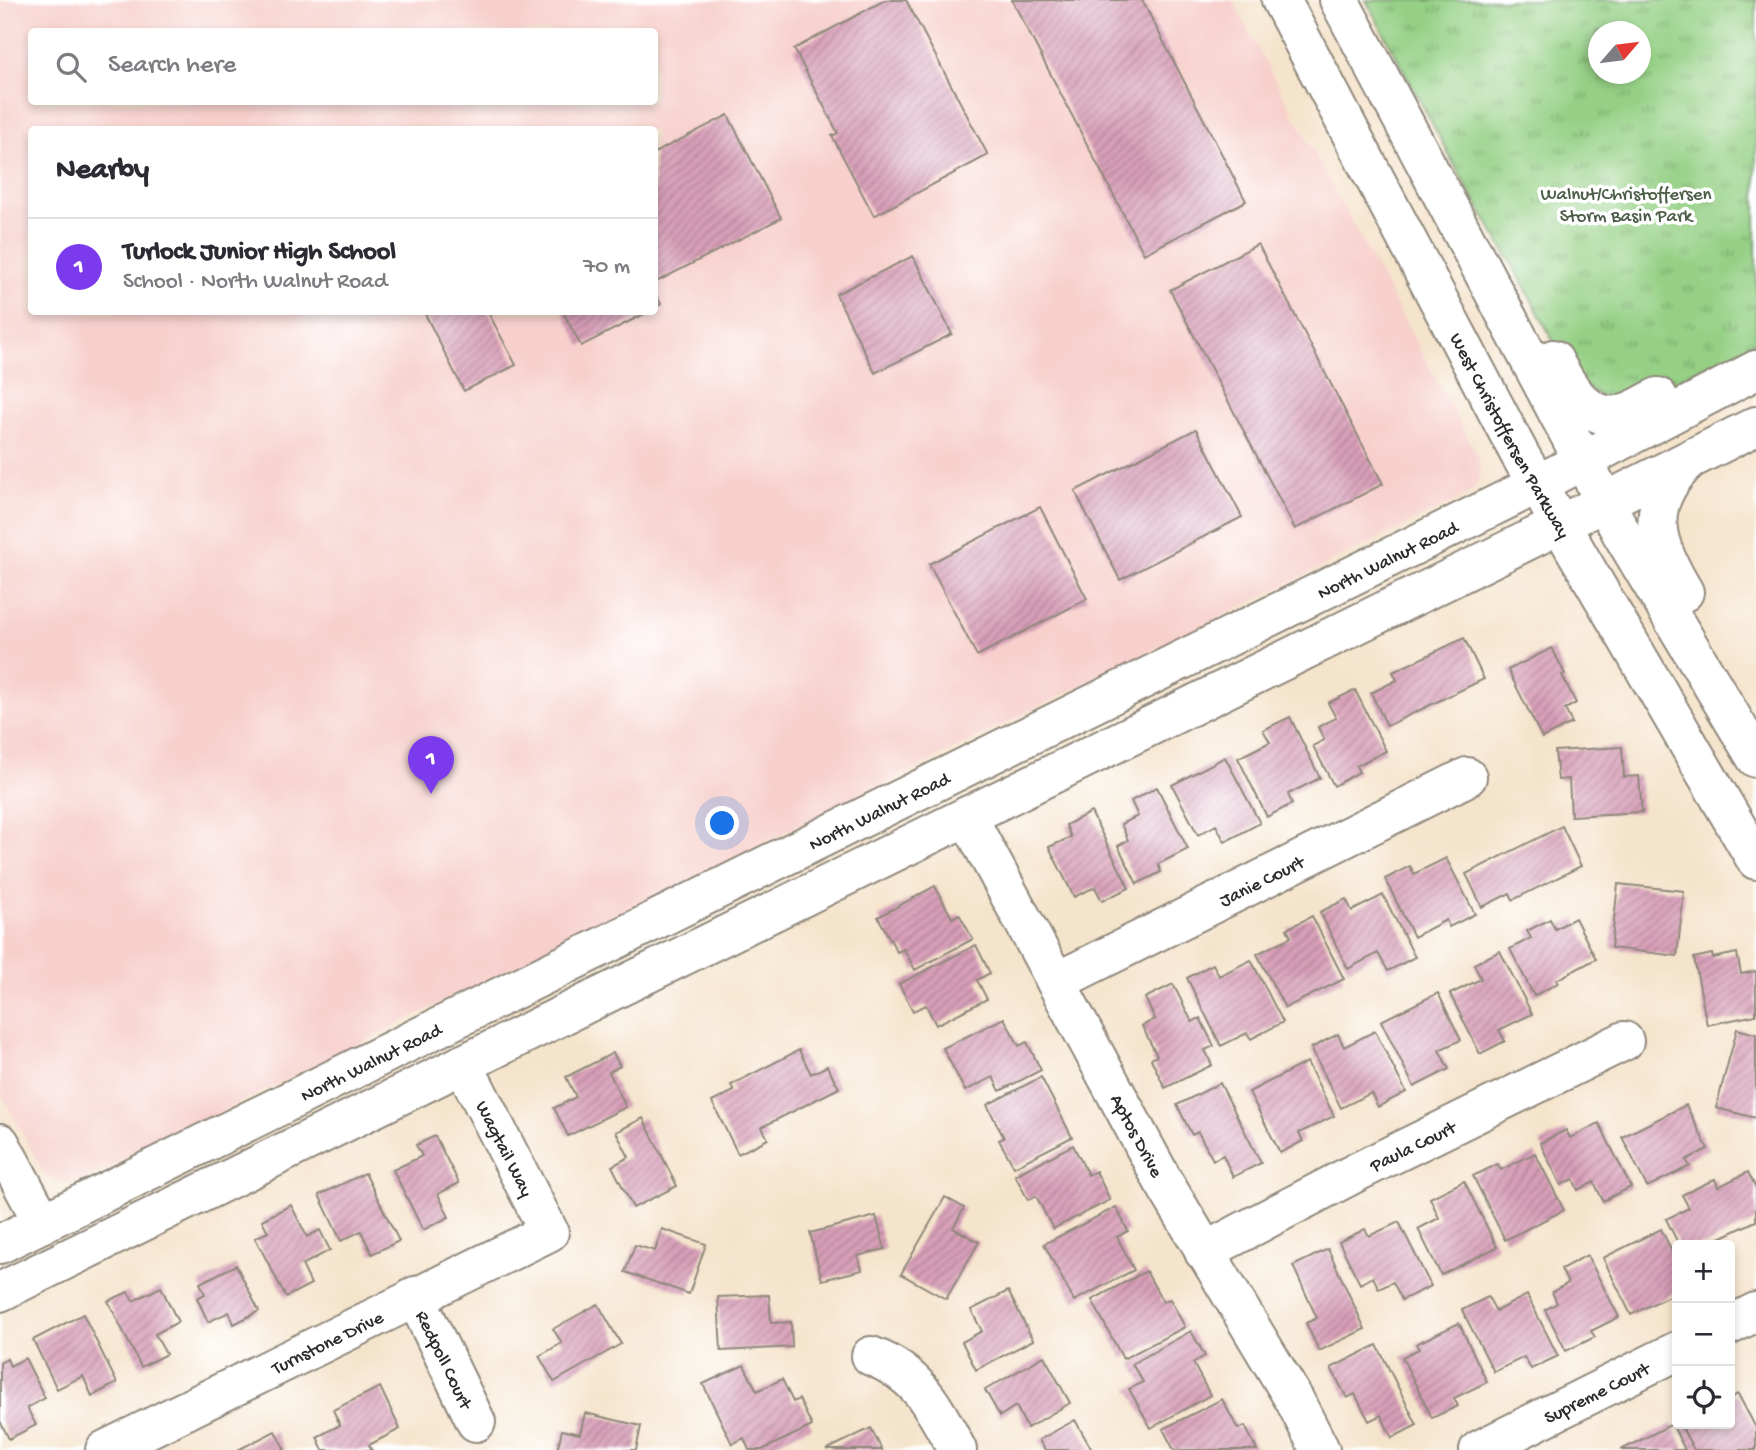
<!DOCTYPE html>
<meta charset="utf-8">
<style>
:root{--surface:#fff;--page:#f7f7f7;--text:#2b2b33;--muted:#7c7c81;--line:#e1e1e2;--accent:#7c3aed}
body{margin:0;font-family:"Gochi Hand",sans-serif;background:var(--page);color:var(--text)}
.controls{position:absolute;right:21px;bottom:21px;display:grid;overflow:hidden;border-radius:7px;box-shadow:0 4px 10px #0003}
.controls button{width:63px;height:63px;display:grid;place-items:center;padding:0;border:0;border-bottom:2px solid var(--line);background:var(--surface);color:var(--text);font:35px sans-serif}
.compass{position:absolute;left:1588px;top:21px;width:63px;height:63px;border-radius:50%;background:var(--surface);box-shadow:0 4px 10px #0003;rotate:62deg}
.you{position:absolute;left:723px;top:824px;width:24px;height:24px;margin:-18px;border:5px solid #fff;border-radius:50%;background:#1a73e8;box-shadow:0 0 0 10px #1a73e833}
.badge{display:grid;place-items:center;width:46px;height:46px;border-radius:50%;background:var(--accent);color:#fff;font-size:23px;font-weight:700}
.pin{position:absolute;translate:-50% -58px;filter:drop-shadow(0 2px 4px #0008)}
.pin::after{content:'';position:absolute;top:37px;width:24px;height:21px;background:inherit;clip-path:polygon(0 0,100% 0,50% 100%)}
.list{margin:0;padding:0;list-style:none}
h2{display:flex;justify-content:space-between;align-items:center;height:91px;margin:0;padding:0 28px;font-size:30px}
h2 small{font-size:23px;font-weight:400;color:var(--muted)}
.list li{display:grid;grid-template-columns:46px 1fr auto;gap:21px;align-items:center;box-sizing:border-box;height:98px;padding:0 28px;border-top:2px solid var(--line)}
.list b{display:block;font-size:26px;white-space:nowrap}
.list p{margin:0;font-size:23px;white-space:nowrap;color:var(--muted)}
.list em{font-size:23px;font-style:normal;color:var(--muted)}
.icon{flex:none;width:38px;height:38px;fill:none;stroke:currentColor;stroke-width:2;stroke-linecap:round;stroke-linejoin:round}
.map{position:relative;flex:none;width:1756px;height:1450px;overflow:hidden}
.search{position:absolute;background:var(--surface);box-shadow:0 4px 10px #0003;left:28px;top:28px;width:630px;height:77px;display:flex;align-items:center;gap:18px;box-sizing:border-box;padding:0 24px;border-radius:7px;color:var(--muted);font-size:26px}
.panel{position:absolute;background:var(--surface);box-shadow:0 4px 10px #0003;left:28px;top:126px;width:630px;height:189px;border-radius:7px}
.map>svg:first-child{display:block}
.built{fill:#f7d0cc;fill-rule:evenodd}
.park{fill:url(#park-tufts);stroke:#607e58;stroke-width:2;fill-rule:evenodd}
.building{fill:url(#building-hatch)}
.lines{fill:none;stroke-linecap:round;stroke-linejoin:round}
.minor-casing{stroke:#90887c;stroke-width:42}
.minor{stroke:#fff;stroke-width:38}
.labels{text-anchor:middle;stroke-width:7;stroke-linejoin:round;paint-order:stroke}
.park-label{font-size:19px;fill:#4b5d46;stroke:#fff}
.street-label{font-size:19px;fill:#2b2b2b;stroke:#fff}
</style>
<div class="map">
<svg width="1756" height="1450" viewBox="0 0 1756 1450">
<defs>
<pattern id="park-tufts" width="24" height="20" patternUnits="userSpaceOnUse" patternTransform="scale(1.75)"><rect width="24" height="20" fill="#95d085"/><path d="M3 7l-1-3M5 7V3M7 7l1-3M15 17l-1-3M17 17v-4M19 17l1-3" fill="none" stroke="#7aa96d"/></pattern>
<pattern id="building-hatch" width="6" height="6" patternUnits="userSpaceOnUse" patternTransform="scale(1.75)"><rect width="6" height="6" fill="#d89fb8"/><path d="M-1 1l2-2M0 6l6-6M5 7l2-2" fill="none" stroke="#af8296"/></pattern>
</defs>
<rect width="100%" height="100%" fill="#fff"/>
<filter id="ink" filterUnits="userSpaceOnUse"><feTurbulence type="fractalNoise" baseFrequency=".0143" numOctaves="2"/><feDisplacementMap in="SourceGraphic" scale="14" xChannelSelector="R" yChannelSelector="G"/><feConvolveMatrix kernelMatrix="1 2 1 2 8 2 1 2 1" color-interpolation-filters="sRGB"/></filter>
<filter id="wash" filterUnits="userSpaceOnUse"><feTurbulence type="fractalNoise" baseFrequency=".00686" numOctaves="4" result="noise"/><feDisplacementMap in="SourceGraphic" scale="28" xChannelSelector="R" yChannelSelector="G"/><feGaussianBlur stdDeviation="1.57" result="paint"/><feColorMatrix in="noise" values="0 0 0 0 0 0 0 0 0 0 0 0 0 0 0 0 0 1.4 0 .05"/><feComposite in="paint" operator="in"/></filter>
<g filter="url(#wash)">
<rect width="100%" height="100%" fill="#f5e4cc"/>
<path class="built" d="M 0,0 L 1232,0 L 1477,455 L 1480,465 L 1480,477 L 1473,490 L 1461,498 L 80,1182 L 63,1184 L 48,1177 L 42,1170 L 0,1091 ZM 32,32 L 654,32 L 654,102 L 32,102 ZM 32,130 L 654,130 L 654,312 L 32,312 Z"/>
<path class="park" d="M 1366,0 L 1756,0 L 1756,342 L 1628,404 L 1615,406 L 1573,378 L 1521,280 L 1456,168 ZM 1598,32 L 1640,32 L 1640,74 L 1598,74 Z"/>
<g id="blocks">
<path class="building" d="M 885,0 L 906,0 L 988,155 L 874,216 L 832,136 L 838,133 L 794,49 Z
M 1012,0 L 1142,0 L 1246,201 L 1144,254 Z
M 728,115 L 781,218 L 654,283 L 654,153 Z
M 1258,244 L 1383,484 L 1295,529 L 1170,290 Z
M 913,256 L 952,334 L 875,373 L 836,294 Z
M 654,291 L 661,304 L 654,308 Z
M 424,312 L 488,312 L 516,365 L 464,391 Z
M 563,312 L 648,312 L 581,346 Z
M 1196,429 L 1242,517 L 1120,580 L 1075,491 Z
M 1040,507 L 1087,599 L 977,656 L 929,564 Z
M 1464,638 L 1484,679 L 1387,726 L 1371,693 L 1397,680 L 1393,672 Z
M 1552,648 L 1565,674 L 1562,675 L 1576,703 L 1565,709 L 1572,723 L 1542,738 L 1508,670 Z
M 1355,690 L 1386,751 L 1356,766 L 1359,772 L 1334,786 L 1313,746 L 1324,740 L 1318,727 L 1336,718 L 1328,703 Z
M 1290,717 L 1320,778 L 1288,794 L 1292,804 L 1267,817 L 1238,758 L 1270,742 L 1263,730 Z
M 1622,747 L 1624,777 L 1639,776 L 1642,812 L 1571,816 L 1569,779 L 1558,780 L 1555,751 Z
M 1225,757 L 1260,823 L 1225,842 L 1216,825 L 1198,835 L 1172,785 Z
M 1157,787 L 1188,849 L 1158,864 L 1161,872 L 1137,884 L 1118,846 L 1128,840 L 1121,824 L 1138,816 L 1131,801 Z
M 1091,812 L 1129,888 L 1102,901 L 1095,887 L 1074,897 L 1049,847 L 1071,837 L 1066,825 Z
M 1562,826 L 1581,866 L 1513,900 L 1510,893 L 1482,907 L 1466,874 Z
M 1446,858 L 1475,914 L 1449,927 L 1446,920 L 1414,937 L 1385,879 L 1410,866 L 1414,874 Z
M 1618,884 L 1684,891 L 1677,956 L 1611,948 Z
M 935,886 L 952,918 L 959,914 L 973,939 L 915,970 L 904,949 L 897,952 L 878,917 Z
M 1383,895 L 1415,957 L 1388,971 L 1378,953 L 1348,969 L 1320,912 L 1346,899 L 1352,911 Z
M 1312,916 L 1344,979 L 1285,1008 L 1257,954 L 1291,937 L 1287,929 Z
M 1575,918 L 1596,959 L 1556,980 L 1558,983 L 1534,996 L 1510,949 L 1531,938 L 1527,931 L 1550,919 L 1555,929 Z
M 976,945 L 990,973 L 977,980 L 987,999 L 936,1025 L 926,1005 L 913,1011 L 899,984 Z
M 1500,951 L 1532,1014 L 1499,1030 L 1505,1041 L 1480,1054 L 1450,994 L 1481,979 L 1474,964 Z
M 1737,953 L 1741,974 L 1756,971 L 1756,1015 L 1707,1025 L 1694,958 L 1712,954 L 1713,958 Z
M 1251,960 L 1283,1022 L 1251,1039 L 1247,1033 L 1221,1046 L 1187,978 L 1213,964 L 1219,976 Z
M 1173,984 L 1192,1022 L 1200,1018 L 1214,1046 L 1205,1050 L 1212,1065 L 1165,1088 L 1151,1059 L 1157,1056 L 1142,1026 L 1155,1019 L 1145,998 Z
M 1438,993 L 1461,1040 L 1439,1050 L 1449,1069 L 1414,1087 L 1381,1021 Z
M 1004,1018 L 1019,1046 L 1027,1042 L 1041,1070 L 1000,1091 L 993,1077 L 965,1091 L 943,1048 Z
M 1737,1029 L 1756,1034 L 1756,1118 L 1716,1108 Z
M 1375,1031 L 1406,1092 L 1378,1107 L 1371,1093 L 1341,1108 L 1311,1048 L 1338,1034 L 1344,1047 Z
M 799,1050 L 811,1074 L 827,1066 L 839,1088 L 762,1127 L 768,1139 L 738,1154 L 712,1102 L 734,1091 L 731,1085 Z
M 613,1053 L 620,1066 L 609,1072 L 626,1107 L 568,1136 L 554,1108 L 576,1097 L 566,1077 Z
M 1307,1062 L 1334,1116 L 1299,1133 L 1303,1141 L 1280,1153 L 1249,1092 Z
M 1041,1077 L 1072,1137 L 1014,1167 L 999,1140 L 1004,1138 L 987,1105 Z
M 1220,1083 L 1261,1163 L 1233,1177 L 1223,1155 L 1213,1160 L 1198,1132 L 1192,1135 L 1177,1105 Z
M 1686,1105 L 1708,1149 L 1686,1160 L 1690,1166 L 1647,1187 L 1622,1137 Z
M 643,1118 L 677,1186 L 633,1208 L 612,1166 L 629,1157 L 616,1132 Z
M 1599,1123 L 1631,1187 L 1603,1201 L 1594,1182 L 1578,1190 L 1573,1179 L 1561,1185 L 1540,1143 L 1566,1130 L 1570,1138 Z
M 435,1136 L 459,1183 L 438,1194 L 449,1217 L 423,1230 L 393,1170 L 422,1156 L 416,1145 Z
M 1073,1145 L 1088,1175 L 1096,1171 L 1110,1200 L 1053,1229 L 1036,1196 L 1028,1200 L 1015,1175 Z
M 1535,1153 L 1564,1210 L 1505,1240 L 1473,1176 L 1498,1164 L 1501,1170 Z
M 1748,1172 L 1756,1188 L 1756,1221 L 1705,1245 L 1679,1245 L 1666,1219 L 1689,1208 L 1682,1195 L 1715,1179 L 1718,1187 Z
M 365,1173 L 399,1241 L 372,1254 L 361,1231 L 341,1241 L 319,1195 Z
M 1464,1181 L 1497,1247 L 1441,1275 L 1418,1229 L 1439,1218 L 1430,1198 Z
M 945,1197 L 964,1208 L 953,1228 L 979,1242 L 946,1299 L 901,1274 Z
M 291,1205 L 307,1237 L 320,1230 L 330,1250 L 302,1265 L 311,1284 L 286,1297 L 255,1238 L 268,1232 L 262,1220 Z
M 1116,1207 L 1128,1231 L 1117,1237 L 1134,1270 L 1074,1301 L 1044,1244 Z
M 876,1216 L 885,1249 L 858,1256 L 862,1270 L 822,1280 L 810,1233 Z
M 1399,1222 L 1431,1286 L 1402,1300 L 1393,1282 L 1379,1289 L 1373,1277 L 1360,1284 L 1339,1242 L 1365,1229 L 1369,1236 Z
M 662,1229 L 706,1244 L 689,1294 L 625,1272 L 635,1245 L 655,1251 Z
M 1661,1229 L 1677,1262 L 1677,1292 L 1631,1315 L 1603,1258 Z
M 1328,1249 L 1365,1329 L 1319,1351 L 1306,1323 L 1317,1318 L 1293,1266 Z
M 1587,1255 L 1619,1317 L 1591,1331 L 1595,1337 L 1566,1351 L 1545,1310 L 1557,1303 L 1552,1292 L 1568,1283 L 1561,1269 Z
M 236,1265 L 259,1311 L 234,1324 L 229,1312 L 208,1322 L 197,1298 L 205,1294 L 200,1283 Z
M 1146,1271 L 1163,1302 L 1170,1299 L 1185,1327 L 1123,1359 L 1092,1300 Z
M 161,1287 L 178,1322 L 155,1334 L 166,1354 L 141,1367 L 108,1301 L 128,1292 L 133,1301 Z
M 1008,1291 L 1033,1340 L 976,1370 L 962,1342 L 982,1331 L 971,1310 Z
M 769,1295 L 771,1323 L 791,1322 L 792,1347 L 721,1351 L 718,1297 Z
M 1527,1295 L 1558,1356 L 1531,1369 L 1524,1357 L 1494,1372 L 1462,1310 L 1488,1297 L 1496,1311 Z
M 598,1304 L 621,1344 L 554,1382 L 539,1356 L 562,1343 L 553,1329 Z
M 83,1314 L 117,1383 L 92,1396 L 83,1376 L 57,1389 L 33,1340 Z
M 1459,1323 L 1487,1382 L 1454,1398 L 1458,1406 L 1432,1418 L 1402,1357 L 1419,1349 L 1416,1344 Z
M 1191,1331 L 1205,1356 L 1193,1363 L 1210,1395 L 1151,1428 L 1129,1389 L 1143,1382 L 1132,1364 Z
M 1377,1345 L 1417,1425 L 1392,1438 L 1381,1415 L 1369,1421 L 1355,1394 L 1347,1398 L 1331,1368 Z
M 1044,1356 L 1070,1403 L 1027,1428 L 1016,1406 L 1000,1416 L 985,1390 Z
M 25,1358 L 45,1398 L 27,1408 L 36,1425 L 9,1439 L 0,1421 L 0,1363 L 7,1359 L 10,1366 Z
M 744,1365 L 757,1391 L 782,1379 L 793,1402 L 799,1399 L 812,1426 L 762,1450 L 749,1450 L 744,1438 L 732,1444 L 703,1384 Z
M 380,1387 L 400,1429 L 369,1445 L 372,1450 L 323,1450 L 317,1437 L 340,1425 L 333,1410 Z
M 1738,1394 L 1756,1428 L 1756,1450 L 1694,1450 L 1680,1424 L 1730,1424 L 1730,1398 Z
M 1222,1399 L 1238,1429 L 1245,1426 L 1257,1450 L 1174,1450 L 1163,1429 Z
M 585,1413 L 641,1426 L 636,1450 L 557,1450 L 562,1430 L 580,1434 Z
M 1075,1420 L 1092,1450 L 1045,1450 L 1039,1440 Z
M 1672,1424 L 1685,1450 L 1621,1450 Z
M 871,1428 L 882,1450 L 826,1450 Z
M 275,1431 L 285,1450 L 238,1450 Z"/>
</g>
</g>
<g filter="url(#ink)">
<use href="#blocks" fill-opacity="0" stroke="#90887c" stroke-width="2"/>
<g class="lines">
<defs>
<g id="minor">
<path id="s1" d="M 1281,0 L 1520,455 L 1756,860"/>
<path d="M 1339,0 L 1622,534 L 1756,758"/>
<path d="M 1553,359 C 1566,384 1588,424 1622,414 C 1635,411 1646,403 1658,397"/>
<path d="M 1684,592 C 1655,544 1641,506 1688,461"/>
<path id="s2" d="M 967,816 L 1163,1181 L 1295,1401 L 1320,1450"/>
<path id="s3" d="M 1056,982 L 1467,777"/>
<path d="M 0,1143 L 43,1223"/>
<path id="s4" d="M 0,1244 L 1536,485 L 1756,370"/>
<path id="s5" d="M 1204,1252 L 1357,1172 L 1624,1041"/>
<path d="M 0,1292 L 1559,525 L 1756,426"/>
<path id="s6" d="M 415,1296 L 476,1422"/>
<path d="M 1730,1325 L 1756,1312"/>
<path d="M 871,1356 C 919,1374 934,1407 957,1450"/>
<path id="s7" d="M 105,1450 L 549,1232 L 463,1064"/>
<path id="s8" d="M 1479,1450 L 1677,1351"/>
</g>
</defs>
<use href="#minor" class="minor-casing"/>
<use href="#minor" class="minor"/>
</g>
</g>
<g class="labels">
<g class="park-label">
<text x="1626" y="199">Walnut/Christoffersen<tspan x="1626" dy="22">Storm Basin Park</tspan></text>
</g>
<g class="street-label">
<text dy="7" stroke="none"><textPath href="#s1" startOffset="492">West Christoffersen Parkway</textPath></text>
<text dy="7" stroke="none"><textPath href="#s4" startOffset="1547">North Walnut Road</textPath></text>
<text dy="7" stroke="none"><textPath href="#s4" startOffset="980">North Walnut Road</textPath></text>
<text dy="7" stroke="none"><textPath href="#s3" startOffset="229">Janie Court</textPath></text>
<text dy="7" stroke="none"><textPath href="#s4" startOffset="413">North Walnut Road</textPath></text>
<text dy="7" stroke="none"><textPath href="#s2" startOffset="362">Aptos Drive</textPath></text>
<text dy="7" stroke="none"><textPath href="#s5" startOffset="234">Paula Court</textPath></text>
<text transform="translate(506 1148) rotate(63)" y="7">Wagtail Way</text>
<text dy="7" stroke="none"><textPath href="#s7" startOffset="247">Turnstone Drive</textPath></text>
<text dy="7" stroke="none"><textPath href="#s6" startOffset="70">Redpoll Court</textPath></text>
<text dy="7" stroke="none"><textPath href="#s8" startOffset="131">Supreme Court</textPath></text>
</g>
</g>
</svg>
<div class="controls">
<button>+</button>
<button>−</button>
<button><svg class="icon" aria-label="locate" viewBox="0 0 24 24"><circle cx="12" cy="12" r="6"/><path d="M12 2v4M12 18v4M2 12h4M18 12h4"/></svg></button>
</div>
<svg class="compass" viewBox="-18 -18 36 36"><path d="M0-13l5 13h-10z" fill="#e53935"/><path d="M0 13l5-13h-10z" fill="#7c7c81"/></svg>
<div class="you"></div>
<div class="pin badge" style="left:431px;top:794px">1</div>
<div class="search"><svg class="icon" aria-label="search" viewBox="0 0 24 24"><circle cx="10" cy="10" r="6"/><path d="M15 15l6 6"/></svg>Search here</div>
<section class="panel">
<h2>Nearby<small></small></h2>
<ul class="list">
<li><span class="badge">1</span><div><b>Turlock Junior High School</b><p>School · North Walnut Road</p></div><em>70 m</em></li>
</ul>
</section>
</div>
